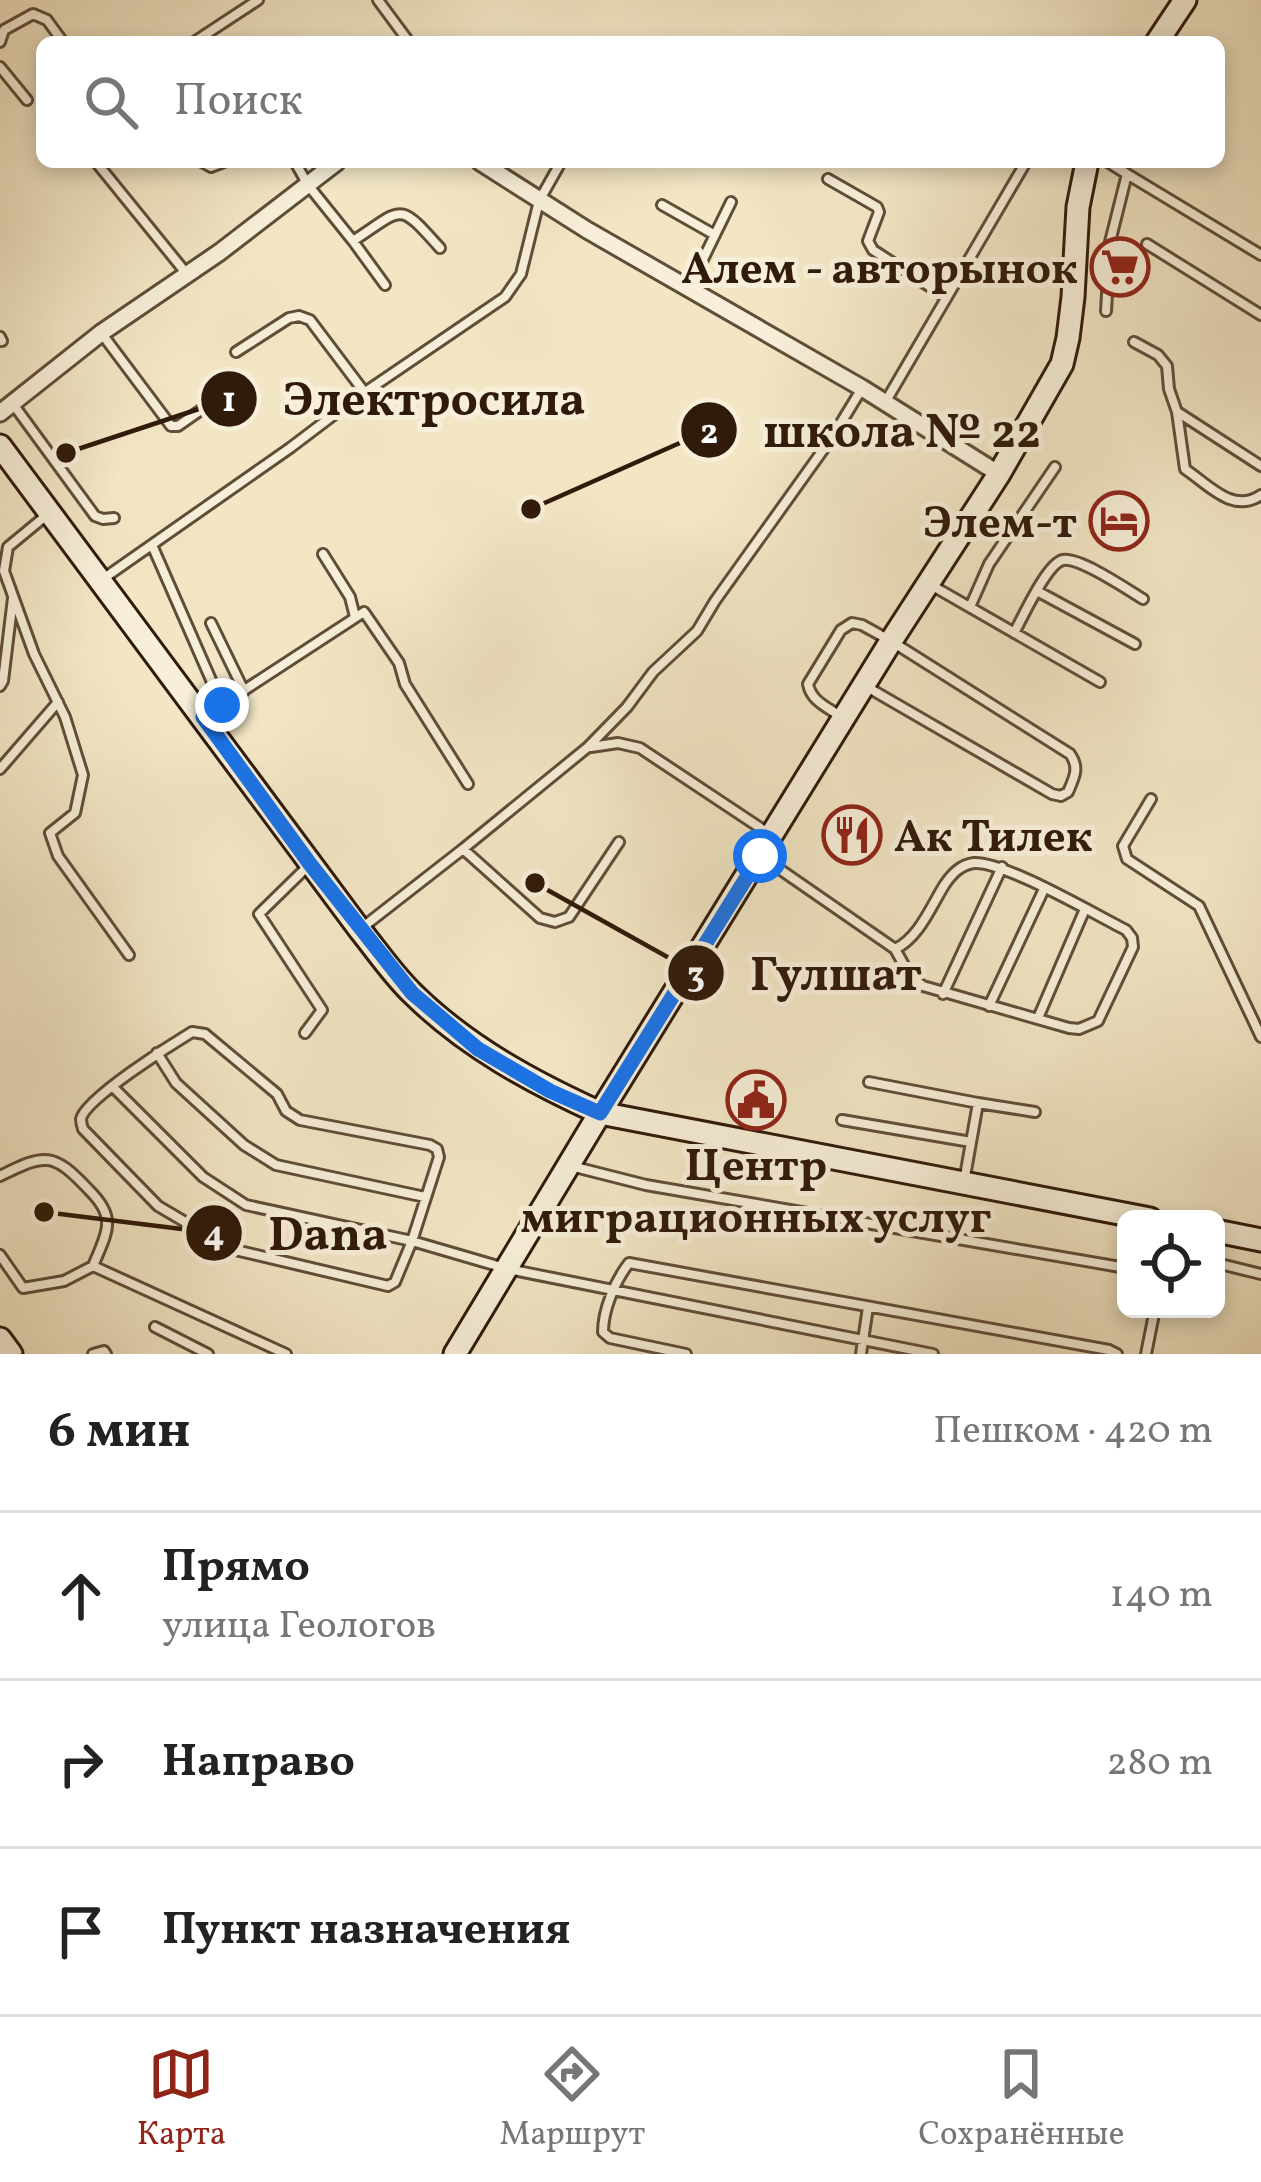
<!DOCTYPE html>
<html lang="ru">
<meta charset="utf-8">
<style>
:root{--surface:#fff;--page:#f2f2f2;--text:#222;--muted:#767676;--line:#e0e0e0;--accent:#8f2418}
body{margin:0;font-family:Vollkorn,serif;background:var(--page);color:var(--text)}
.controls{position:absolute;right:36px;bottom:36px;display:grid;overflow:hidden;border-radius:18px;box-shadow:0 6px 18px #0003}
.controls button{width:108px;height:108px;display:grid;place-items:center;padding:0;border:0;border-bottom:3px solid var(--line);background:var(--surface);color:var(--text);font:60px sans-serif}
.stop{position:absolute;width:36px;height:36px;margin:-27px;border:9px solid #1a73e8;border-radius:50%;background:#fff}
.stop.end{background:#1a73e8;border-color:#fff;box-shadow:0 3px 12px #0008}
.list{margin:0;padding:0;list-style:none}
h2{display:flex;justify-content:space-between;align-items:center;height:156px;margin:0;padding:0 48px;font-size:51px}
h2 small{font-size:39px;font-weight:400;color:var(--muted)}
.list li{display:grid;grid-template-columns:78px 1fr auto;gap:36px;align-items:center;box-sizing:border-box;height:168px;padding:0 48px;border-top:3px solid var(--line)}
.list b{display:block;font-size:45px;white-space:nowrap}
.list p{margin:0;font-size:39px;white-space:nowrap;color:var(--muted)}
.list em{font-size:39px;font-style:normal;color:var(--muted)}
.icon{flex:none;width:66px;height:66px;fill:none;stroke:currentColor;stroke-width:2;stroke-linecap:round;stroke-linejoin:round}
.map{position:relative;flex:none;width:1261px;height:1354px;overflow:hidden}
.search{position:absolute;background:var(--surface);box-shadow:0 6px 18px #0003;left:36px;right:36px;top:36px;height:132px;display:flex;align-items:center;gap:30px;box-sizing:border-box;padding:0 42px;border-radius:18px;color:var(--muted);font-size:45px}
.sheet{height:660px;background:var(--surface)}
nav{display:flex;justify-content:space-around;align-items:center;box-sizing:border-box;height:168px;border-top:3px solid var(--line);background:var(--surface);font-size:33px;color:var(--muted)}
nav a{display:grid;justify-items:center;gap:6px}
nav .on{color:var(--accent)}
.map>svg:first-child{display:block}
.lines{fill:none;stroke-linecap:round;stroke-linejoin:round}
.lane-casing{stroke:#604d38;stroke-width:14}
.street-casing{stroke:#604d38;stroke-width:21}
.secondary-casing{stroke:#301a09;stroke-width:27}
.lane{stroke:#f7efd9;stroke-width:8}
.street{stroke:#f7efd9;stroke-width:15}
.secondary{stroke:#f7efd9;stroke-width:21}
.route{stroke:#1a73e8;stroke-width:15}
.labels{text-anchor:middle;stroke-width:10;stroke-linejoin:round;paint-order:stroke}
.poi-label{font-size:45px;font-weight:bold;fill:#301a09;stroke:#f7efd9;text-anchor:end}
.leader{fill:none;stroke:#301a09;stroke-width:4.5}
.callout-dot{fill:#301a09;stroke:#f7efd9;stroke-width:4.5}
.mark-label{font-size:36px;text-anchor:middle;font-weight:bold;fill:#fff}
.callout-label{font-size:48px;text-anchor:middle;font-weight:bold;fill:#301a09;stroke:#f7efd9;stroke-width:10;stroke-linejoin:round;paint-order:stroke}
</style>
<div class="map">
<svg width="1261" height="1354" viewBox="0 0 1261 1354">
<rect width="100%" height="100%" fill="#f2e6c5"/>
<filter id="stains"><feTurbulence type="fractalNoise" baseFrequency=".00167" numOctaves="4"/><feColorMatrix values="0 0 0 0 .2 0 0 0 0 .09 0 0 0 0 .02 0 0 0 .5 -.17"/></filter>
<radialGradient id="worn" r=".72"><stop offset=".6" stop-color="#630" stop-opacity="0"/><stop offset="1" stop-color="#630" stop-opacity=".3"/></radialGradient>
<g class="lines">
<defs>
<path id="lane" d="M 378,0 L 409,42
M 0,42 L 4,30 L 33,14 L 47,20 L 63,42
M 194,42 L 258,0
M 0,67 L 27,100
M 96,162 L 186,273
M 202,162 L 211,167 L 224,162
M 295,162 L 308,185 L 353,241 C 404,208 397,200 440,248
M 1127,174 L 1261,255
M 828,179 L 877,207 L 879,212 L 868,241 L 873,250 L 946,297
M 662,205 L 715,235
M 353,241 L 385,285
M 1147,244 L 1261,315
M 689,288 L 731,202
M 1106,311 L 1110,242 L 1127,174 L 1108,162
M 102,334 L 171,426 L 178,426 L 211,403
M 0,337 L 2,341
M 1134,342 L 1158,355 L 1167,366 L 1169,389 L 1177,412 L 1185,469 C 1210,486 1233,514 1261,495
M 236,352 L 289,318 L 299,316 L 310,320 L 365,393
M 886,401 L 1026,162
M 13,404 L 95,516 L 103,519 L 114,518
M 1179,413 L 1261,466
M 48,514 L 8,547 L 4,571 L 34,654 L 65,717 L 83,775 L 75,813 L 50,833 L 58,856 L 129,955
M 152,545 L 222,705
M 323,554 L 350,597 L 355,617
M 100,581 L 290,448 L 352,401 L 505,297 L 521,274 L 539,201 L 561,162
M 931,585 L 1100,682
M 1037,591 L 1135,644
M 970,607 L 989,564 L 1055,467
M 211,623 L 244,691
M 1014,633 C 1023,617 1047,563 1063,560 C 1080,557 1128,590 1143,599
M 0,686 L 3,681 L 13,598
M 840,716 C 827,707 811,701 808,684 L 841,630 L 852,623 L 862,625 L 891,641 L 1070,754 C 1080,768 1074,778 1068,792 L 1061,796 L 1052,794 L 867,687
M 203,717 L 364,612 L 399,663 L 405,684 L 468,784
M 591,747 L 618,743 L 640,748 L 771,835
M 0,769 L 58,702
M 1151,799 L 1123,846 L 1127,859 L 1199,906 L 1261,1037
M 463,849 L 588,747 L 627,707 L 653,672 L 697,631 L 715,601 L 833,436 L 861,390
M 762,857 L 895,949 L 910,976 L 923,986 L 1069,1028 L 1079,1029 L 1098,1021 L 1133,947 L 1132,938 L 1126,930 C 1094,914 1004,861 974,863 C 960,865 952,874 945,884 C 931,906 919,938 895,949
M 363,927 L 463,849 L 540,918 L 555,922 L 569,917 L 619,842
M 943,994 L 1002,867
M 989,1006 L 1044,889
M 1038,1018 L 1085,909
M 305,1033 L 322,1010 L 259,914 L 309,865
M 157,1053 L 176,1083 L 244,1145 L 276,1165 L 425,1197
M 869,1082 L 978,1103 L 964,1182
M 113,1087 L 203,1177 L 246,1205 L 412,1241 L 439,1157 L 437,1149 L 430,1145 L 300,1120 L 286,1111 L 277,1094 L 205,1034 L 192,1032 C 172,1044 85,1099 81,1119 C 81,1122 82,1126 83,1129 L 158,1206 L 231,1249 L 388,1286 L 395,1282 L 412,1241 L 508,1269 L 933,1354
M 978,1103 L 1035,1112
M 842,1120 L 971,1142
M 571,1166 L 646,1185 L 1126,1268
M 0,1176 C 46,1153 53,1152 89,1190 C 97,1198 107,1210 107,1222 C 108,1235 98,1253 93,1266 L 64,1281 L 23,1288 L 0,1255
M 1216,1263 L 1261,1274
M 93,1266 L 286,1354
M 155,1327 L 208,1354
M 93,1354 L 104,1351 L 106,1354
M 686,1354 L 610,1338 L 603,1332 C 603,1310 615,1281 629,1263 L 1109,1350 L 1117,1354
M 861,1354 L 868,1307
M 1146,1354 L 1155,1309"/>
<path id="street" d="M 480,162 L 587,230 L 862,388 L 999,474
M 0,413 L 101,333 L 220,252 L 337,162"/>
<path id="secondary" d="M 1157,42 L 1185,0
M 0,446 L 360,930 C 377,951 393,975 413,994 C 467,1047 532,1082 600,1113 L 1150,1219
M 1216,1231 L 1261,1240
M 0,1339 L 11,1354
M 455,1354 L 600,1113 L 891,641 L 999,474 L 1062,364 L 1068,338 L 1073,297 L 1078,207 L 1087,162"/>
</defs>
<use href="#lane" class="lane-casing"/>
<use href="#street" class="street-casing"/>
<use href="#secondary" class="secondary-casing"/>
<use href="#lane" class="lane"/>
<use href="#street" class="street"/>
<use href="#secondary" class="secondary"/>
</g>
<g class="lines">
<path class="route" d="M 222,705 L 203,717 L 310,864 L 412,993 L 478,1049 L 550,1091 L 600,1113 L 760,856"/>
</g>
<defs>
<symbol id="supermarket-ring" viewBox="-11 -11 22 22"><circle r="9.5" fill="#f7efd9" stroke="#8f2418" stroke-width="1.5"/><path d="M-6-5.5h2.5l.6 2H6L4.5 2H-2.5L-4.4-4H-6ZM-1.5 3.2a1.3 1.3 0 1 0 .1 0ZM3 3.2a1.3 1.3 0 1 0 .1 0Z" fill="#8f2418"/></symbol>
<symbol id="hotel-ring" viewBox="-11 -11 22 22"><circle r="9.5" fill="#f7efd9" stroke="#8f2418" stroke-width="1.5"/><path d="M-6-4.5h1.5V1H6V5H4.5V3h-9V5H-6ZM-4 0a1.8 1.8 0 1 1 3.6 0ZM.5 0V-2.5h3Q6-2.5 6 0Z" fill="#8f2418"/></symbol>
<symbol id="restaurant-ring" viewBox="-11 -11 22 22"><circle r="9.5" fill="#f7efd9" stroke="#8f2418" stroke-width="1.5"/><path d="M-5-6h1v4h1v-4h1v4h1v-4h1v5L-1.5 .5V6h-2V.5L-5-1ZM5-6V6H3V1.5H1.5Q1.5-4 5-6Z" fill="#8f2418"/></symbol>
<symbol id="civic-ring" viewBox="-11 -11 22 22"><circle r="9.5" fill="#f7efd9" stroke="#8f2418" stroke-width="1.5"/><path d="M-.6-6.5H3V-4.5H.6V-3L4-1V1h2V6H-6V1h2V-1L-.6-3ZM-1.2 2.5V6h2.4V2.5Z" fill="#8f2418"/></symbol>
</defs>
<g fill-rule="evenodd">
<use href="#supermarket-ring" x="1087" y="234" width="66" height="66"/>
<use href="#hotel-ring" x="1086" y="488" width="66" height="66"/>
<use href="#restaurant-ring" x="819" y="802" width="66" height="66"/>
<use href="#civic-ring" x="723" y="1067" width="66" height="66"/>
</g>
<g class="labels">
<g class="poi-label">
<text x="1078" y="283">Алем - авторынок</text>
<text x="1077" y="537">Элем-т</text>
<text x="894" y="851" text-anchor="start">Ак Тилек</text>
<text x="756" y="1180" text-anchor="middle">Центр<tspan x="756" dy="52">миграционных услуг</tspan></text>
</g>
</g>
<path class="leader" d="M66 453L229 399M531 509L709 430M535 883L696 973M44 1212L214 1233"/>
<g class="callout-dot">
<circle cx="66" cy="453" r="12"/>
<circle cx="531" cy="509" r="12"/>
<circle cx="535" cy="883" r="12"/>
<circle cx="44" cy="1212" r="12"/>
<circle cx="229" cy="399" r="30"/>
<circle cx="709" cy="430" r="30"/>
<circle cx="696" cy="973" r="30"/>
<circle cx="214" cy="1233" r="30"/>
</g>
<g class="mark-label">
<text x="229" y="411">1</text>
<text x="709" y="443">2</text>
<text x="696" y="986">3</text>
<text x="214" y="1245">4</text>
</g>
<g class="callout-label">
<text x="434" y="415">Электросила</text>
<text x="902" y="447">школа № 22</text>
<text x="836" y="990">Гулшат</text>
<text x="328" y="1250">Dana</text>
</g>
<rect width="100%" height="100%" filter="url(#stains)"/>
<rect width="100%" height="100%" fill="url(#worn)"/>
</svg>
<div class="controls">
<button><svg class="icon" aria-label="locate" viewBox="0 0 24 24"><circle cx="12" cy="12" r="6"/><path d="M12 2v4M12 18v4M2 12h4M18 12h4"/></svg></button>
</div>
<div class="stop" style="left:760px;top:856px"></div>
<div class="stop end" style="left:222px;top:705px"></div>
<div class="search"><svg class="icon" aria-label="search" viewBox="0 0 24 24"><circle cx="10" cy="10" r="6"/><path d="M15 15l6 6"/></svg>Поиск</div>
</div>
<section class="sheet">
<h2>6 мин<small>Пешком · 420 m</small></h2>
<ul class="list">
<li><svg class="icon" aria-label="ahead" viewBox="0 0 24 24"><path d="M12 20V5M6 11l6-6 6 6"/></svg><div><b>Прямо</b><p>улица Геологов</p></div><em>140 m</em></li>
<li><svg class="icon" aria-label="right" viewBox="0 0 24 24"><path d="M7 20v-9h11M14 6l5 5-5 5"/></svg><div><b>Направо</b></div><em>280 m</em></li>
<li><svg class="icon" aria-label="arrive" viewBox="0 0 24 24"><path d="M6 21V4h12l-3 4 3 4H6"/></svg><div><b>Пункт назначения</b></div></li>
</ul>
</section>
<nav>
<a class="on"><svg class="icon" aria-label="map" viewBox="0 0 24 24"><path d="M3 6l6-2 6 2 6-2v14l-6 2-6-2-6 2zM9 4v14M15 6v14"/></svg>Карта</a>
<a><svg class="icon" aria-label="directions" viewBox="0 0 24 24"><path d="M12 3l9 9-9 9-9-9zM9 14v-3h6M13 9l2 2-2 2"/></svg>Маршрут</a>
<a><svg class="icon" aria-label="saved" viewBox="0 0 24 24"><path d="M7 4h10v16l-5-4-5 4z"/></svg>Сохранённые</a>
</nav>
